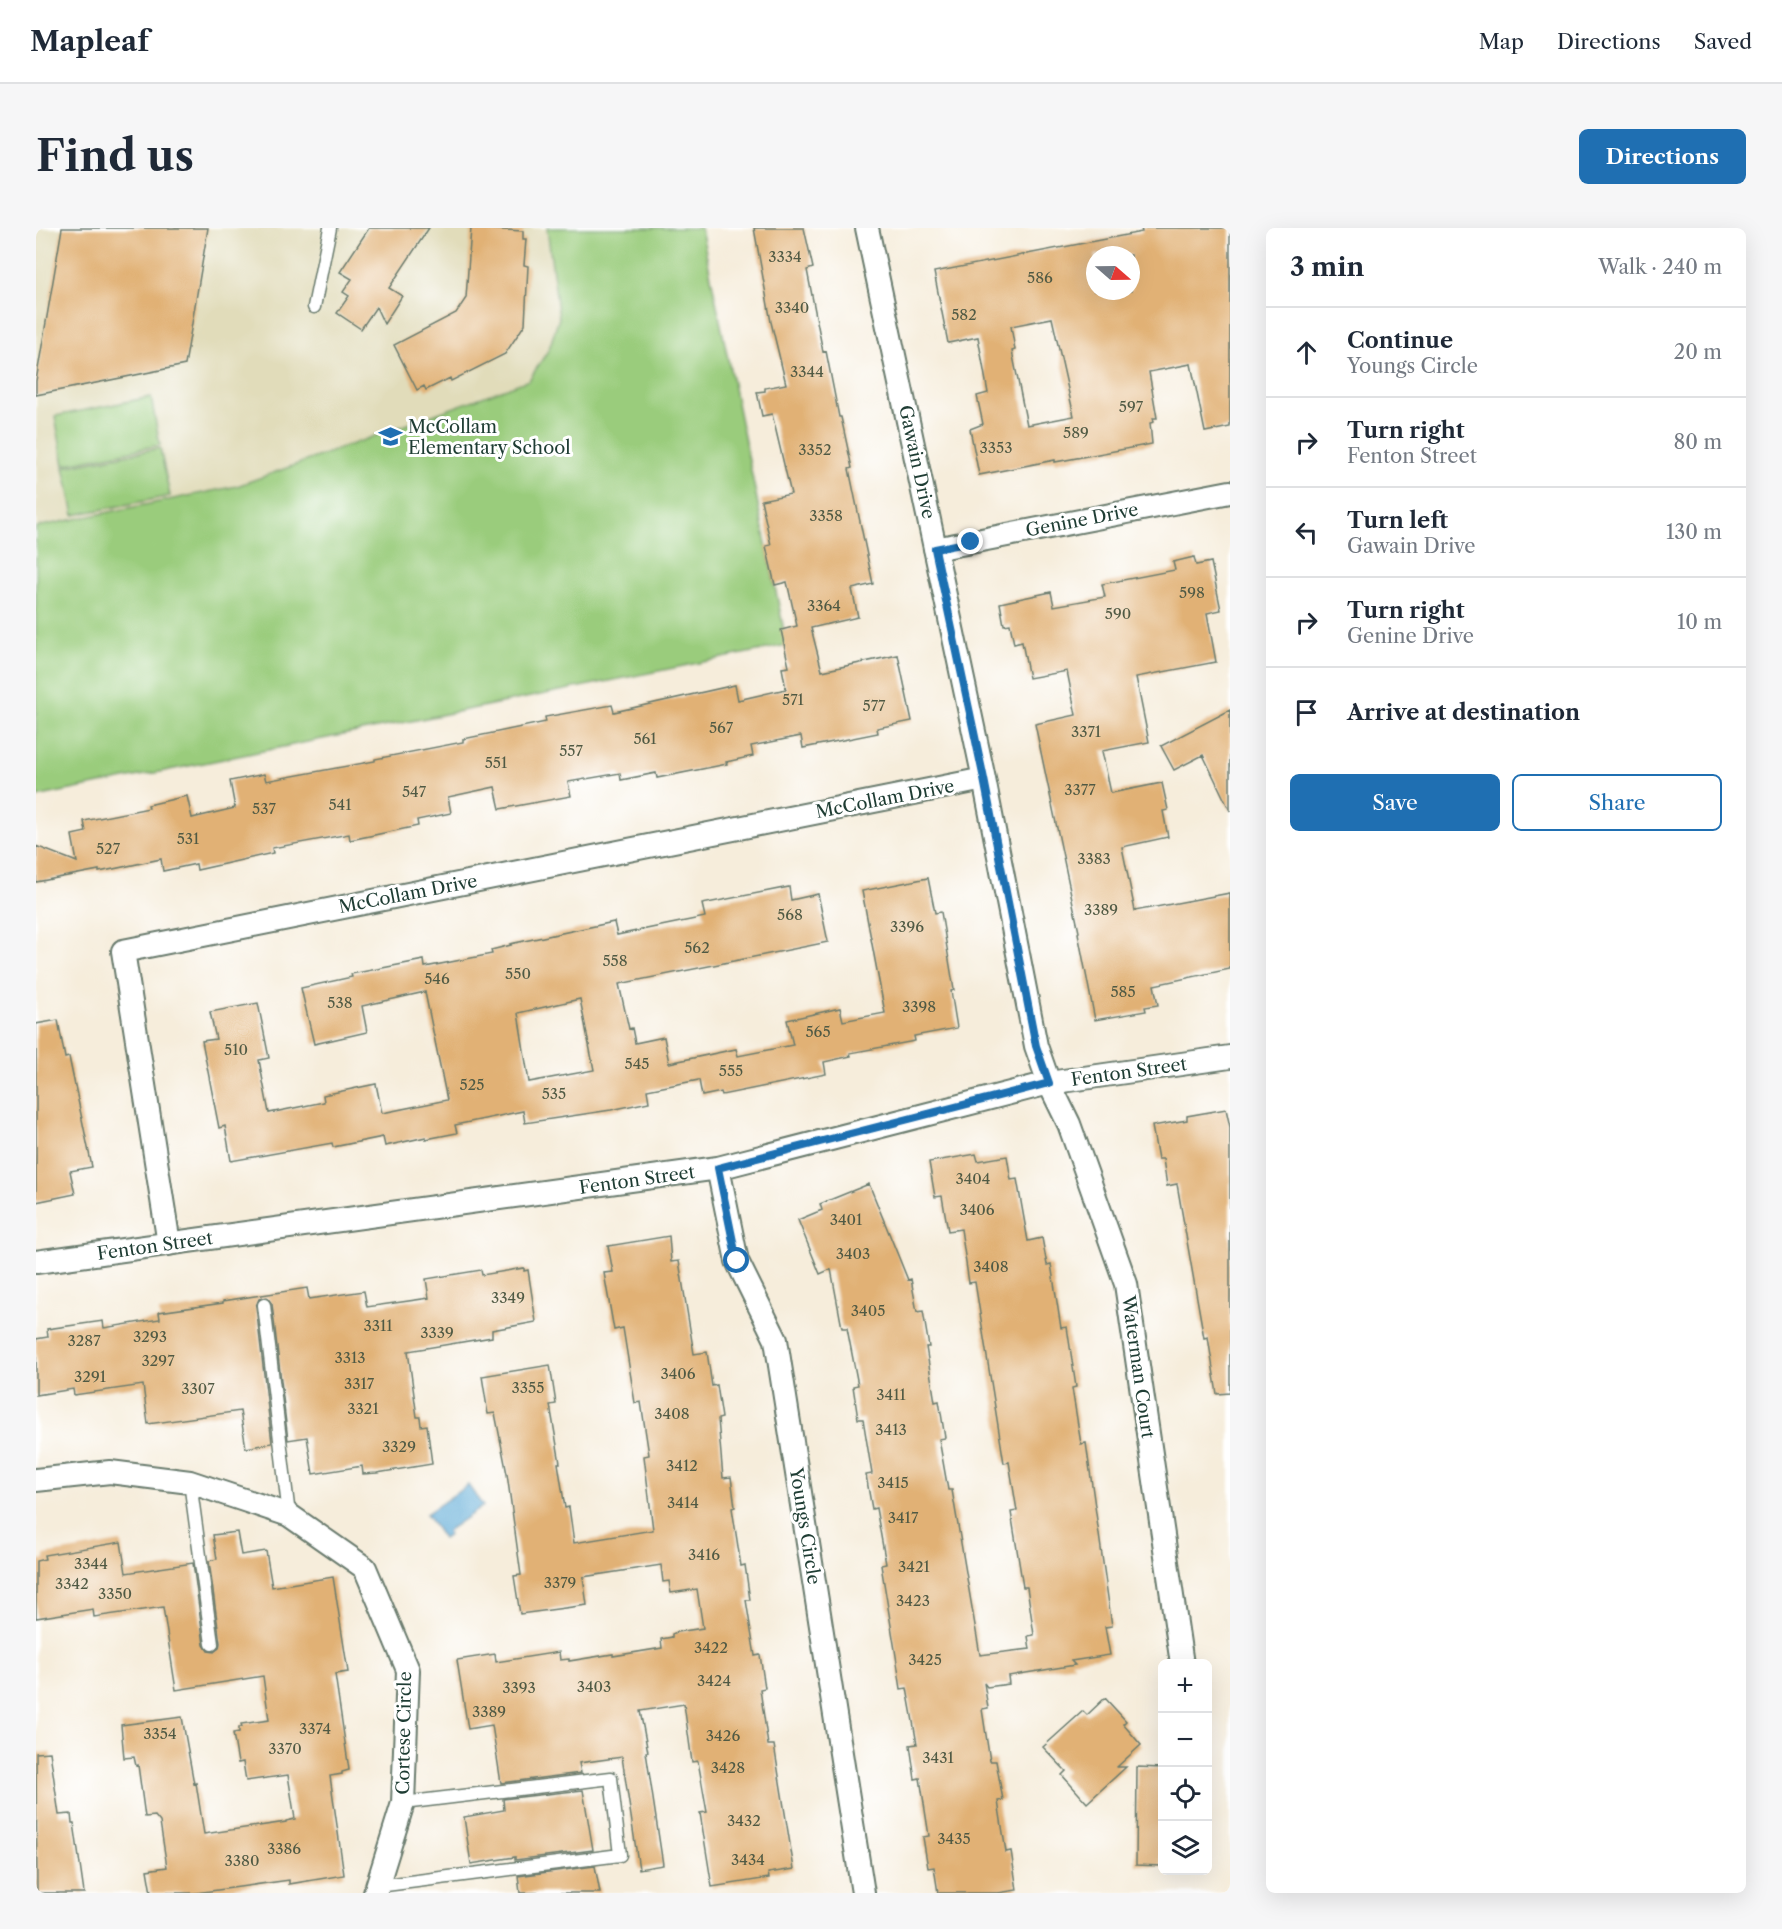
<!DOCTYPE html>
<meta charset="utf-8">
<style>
:root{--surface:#fff;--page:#f6f6f7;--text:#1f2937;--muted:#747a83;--line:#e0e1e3;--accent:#1f6fb2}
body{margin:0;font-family:"Libre Caslon Text",serif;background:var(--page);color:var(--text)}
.controls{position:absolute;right:18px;bottom:18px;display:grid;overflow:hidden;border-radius:9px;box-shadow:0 6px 24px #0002}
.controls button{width:54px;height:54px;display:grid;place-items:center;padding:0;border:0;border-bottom:2px solid var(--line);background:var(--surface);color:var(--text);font:30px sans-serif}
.compass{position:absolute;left:1050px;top:18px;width:54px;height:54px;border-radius:50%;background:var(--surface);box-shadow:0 6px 24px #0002;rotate:110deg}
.stop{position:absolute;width:18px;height:18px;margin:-14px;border:4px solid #1f6fb2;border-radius:50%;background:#fff}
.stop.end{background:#1f6fb2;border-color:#fff;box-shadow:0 2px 6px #0008}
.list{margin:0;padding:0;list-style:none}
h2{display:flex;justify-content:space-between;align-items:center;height:78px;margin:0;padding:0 24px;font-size:26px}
h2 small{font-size:20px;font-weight:400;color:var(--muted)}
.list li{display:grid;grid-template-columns:39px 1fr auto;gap:18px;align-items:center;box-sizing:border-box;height:90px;padding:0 24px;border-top:2px solid var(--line)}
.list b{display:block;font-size:22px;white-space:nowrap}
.list p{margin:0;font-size:20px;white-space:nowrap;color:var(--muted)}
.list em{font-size:20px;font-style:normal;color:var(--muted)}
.actions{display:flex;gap:12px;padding:18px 24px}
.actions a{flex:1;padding:14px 0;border:2px solid var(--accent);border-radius:9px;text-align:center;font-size:21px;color:var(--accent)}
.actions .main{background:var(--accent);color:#fff}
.icon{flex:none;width:33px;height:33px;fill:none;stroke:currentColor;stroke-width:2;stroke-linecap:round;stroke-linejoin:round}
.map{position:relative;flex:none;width:1194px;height:1665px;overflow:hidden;border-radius:9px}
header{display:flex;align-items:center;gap:36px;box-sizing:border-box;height:84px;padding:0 30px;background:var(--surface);border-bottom:2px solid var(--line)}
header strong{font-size:28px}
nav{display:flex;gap:33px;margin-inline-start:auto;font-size:21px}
.intro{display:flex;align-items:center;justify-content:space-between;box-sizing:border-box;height:144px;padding:0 36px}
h1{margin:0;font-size:42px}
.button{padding:15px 27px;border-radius:9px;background:var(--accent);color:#fff;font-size:21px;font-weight:700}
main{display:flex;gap:36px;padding:0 36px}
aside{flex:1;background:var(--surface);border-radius:9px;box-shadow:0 6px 24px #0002}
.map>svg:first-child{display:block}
.built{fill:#e1dcba}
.green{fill:#9acc7c;stroke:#5c8458;stroke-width:1.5}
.water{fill:#5daad6;stroke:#3e7485;stroke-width:1.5}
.building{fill:#e1b175;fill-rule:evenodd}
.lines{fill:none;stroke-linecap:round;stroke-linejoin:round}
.service-casing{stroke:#6a7b6e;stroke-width:15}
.minor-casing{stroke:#6a7b6e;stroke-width:26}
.service{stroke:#fff;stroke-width:12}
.minor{stroke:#fff;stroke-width:22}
.route{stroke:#1f6fb2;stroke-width:8}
.labels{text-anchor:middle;stroke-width:6;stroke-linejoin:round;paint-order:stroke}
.number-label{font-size:15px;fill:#505a44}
.poi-label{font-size:18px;fill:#1f3d34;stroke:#fff;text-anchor:start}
.street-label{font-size:18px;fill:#1f3d34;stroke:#fff}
</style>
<header>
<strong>Mapleaf</strong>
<nav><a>Map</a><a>Directions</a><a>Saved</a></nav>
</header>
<div class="intro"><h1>Find us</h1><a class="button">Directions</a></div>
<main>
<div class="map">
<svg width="1194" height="1665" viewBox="0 0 1194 1665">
<rect width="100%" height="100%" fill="#fff"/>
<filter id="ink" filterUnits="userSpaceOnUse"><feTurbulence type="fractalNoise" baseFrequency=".0167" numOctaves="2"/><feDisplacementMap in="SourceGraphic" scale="12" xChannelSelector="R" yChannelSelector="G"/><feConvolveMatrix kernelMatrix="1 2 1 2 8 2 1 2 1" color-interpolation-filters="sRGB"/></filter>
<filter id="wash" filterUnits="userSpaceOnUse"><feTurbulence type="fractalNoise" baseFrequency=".008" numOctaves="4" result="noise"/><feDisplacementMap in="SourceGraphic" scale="24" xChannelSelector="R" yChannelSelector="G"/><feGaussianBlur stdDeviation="1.35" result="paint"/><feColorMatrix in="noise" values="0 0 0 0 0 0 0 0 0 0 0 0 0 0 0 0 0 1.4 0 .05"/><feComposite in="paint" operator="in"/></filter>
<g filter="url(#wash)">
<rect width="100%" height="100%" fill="#f6eddb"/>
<path class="built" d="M 0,0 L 665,0 L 751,417 L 0,569 Z"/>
<path class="green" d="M 511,0 L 665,0 L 751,417 L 0,569 L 0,299 L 201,258 L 493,152 L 513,121 L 523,90 Z
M 115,169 L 124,217 L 28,237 L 19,188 Z
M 124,220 L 134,268 L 38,287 L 28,239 Z"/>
<path class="water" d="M 432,1257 L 447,1278 L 411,1303 L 413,1307 L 407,1311 L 390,1286 Z"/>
<g id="blocks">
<path class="building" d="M 26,0 L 172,0 L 149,137 L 0,167 L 0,153 Z
M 333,0 L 393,0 L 353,60 L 366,68 L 348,96 L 340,79 L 325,101 L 301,85 L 313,68 L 307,64 L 316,51 L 304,44 Z
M 435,0 L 487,3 L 487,11 L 490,11 L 488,37 L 492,38 L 489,96 L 469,126 L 415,153 L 414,150 L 390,162 L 388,158 L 381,162 L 358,117 L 420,85 L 430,70 Z
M 718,0 L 768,0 L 777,40 L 771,42 L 787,124 L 790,123 L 803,189 L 805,189 L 816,240 L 813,241 L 837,356 L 816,361 L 822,389 L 775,400 L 786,443 L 862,427 L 876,493 L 841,500 L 842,505 L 767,520 L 765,508 L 715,518 L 717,528 L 690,534 L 691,536 L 621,550 L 620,545 L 585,552 L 584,545 L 532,554 L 535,568 L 464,581 L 459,559 L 412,569 L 415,585 L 381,592 L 382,598 L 314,612 L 313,606 L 236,620 L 237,625 L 161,642 L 160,636 L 127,643 L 125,631 L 63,644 L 63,642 L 0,654 L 0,618 L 41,634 L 36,607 L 50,604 L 48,593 L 113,580 L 112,577 L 151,568 L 156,590 L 199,580 L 194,553 L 228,546 L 230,553 L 339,533 L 339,531 L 427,514 L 427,511 L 510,494 L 509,489 L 576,477 L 578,484 L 699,457 L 702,472 L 750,461 L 746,440 L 753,439 L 745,402 L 761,398 L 751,354 L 739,357 L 730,318 L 735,317 L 725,272 L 755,266 L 736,186 L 726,188 L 721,164 L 729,163 L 729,160 L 750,156 L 735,94 Z
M 1105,0 L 1194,0 L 1194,199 L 1169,204 L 1155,136 L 1113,144 L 1121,190 L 1117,190 L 1118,194 L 1114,195 L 1116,216 L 1019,234 L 1019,232 L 943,247 L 934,201 L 947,196 L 941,168 L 952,165 L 942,109 L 912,115 L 898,44 L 1106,4 ZM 1059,27 L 1095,27 L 1095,63 L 1059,63 ZM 1016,90 L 1038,188 L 991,197 L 976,123 L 979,122 L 975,98 Z
M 1158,329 L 1160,337 L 1175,334 L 1185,382 L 1171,385 L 1180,434 L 1100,449 L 1113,514 L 1066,523 L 1075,565 L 1126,555 L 1132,582 L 1127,583 L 1132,609 L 1086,619 L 1099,683 L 1194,665 L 1194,741 L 1118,757 L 1122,777 L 1109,779 L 1110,783 L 1059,792 L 1042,705 L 1043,704 L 999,496 L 1040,487 L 1031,443 L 993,450 L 986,414 L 978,416 L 974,396 L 968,397 L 964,375 L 1015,364 L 1018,378 L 1069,369 L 1066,356 L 1139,342 L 1137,334 Z
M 1194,482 L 1194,583 L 1167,527 L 1138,542 L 1125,518 Z
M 892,650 L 899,685 L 905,684 L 918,762 L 915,763 L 921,800 L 878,808 L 879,813 L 814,825 L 815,828 L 788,834 L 790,846 L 686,867 L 685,864 L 666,868 L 663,852 L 611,862 L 613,874 L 575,882 L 489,895 L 487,883 L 419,897 L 421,905 L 390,911 L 390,909 L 349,918 L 347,909 L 297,919 L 296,915 L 195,933 L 189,898 L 183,900 L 166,813 L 180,811 L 174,784 L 222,775 L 233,830 L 223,832 L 233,885 L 288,874 L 287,867 L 340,856 L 346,885 L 411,872 L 389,764 L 326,778 L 331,804 L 278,816 L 265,760 L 316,749 L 315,746 L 388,732 L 389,739 L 456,726 L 455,722 L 475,717 L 474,716 L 578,694 L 581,707 L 669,689 L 666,676 L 753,659 L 755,672 L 782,666 L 792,714 L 583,756 L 593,801 L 596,800 L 599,815 L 628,809 L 633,835 L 700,821 L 702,828 L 757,817 L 751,792 L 804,780 L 807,793 L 849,785 L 826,663 ZM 544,771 L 558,842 L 493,854 L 482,785 Z
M 22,792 L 29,830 L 33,829 L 56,939 L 34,943 L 39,966 L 0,974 L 0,796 Z
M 1190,881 L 1194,899 L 1194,1165 L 1181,1166 L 1172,1109 L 1168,1110 L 1141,956 L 1131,958 L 1127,931 L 1122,931 L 1116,898 L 1151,892 L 1151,888 Z
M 940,926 L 942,933 L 971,928 L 975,952 L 981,951 L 992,1013 L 1006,1010 L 1011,1037 L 1015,1036 L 1025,1100 L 1031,1099 L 1040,1159 L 1036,1160 L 1045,1216 L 1050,1215 L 1076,1398 L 1069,1399 L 1074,1427 L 1035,1433 L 1039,1437 L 972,1448 L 973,1456 L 951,1459 L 948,1455 L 952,1480 L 946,1481 L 954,1533 L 960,1533 L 967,1572 L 962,1573 L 970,1624 L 975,1623 L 981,1662 L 962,1665 L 902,1665 L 898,1639 L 892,1640 L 887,1609 L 893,1608 L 884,1550 L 879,1551 L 874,1517 L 881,1516 L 871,1460 L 865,1461 L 860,1428 L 845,1337 L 850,1336 L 840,1280 L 836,1281 L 830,1247 L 836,1246 L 827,1191 L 822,1191 L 817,1158 L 822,1157 L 811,1100 L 806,1100 L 795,1041 L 784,1046 L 762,992 L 786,982 L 784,976 L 833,956 L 872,1052 L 875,1051 L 881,1084 L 887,1083 L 893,1119 L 890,1119 L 899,1174 L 903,1173 L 909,1210 L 903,1211 L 912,1262 L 916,1262 L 944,1427 L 994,1421 L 992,1408 L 998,1407 L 991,1359 L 987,1359 L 975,1284 L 981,1283 L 973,1234 L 968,1235 L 939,1054 L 933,1055 L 925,1001 L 912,1003 L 906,968 L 899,969 L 893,934 Z
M 633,1008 L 635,1034 L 643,1033 L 658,1126 L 671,1124 L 676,1158 L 681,1157 L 686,1190 L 682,1191 L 687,1250 L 695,1249 L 699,1279 L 696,1280 L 705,1338 L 709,1337 L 714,1372 L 710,1372 L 719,1428 L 724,1427 L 729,1460 L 724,1461 L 732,1517 L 738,1517 L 758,1641 L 732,1645 L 733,1650 L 676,1659 L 664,1585 L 671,1584 L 662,1533 L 656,1534 L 648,1476 L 604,1483 L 612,1524 L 610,1524 L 627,1637 L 603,1641 L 586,1529 L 543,1535 L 545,1545 L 465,1555 L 456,1497 L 432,1501 L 421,1432 L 459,1426 L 460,1434 L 523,1424 L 524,1432 L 533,1431 L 533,1433 L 577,1426 L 577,1428 L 626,1420 L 625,1411 L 636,1409 L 636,1406 L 641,1404 L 667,1400 L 661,1361 L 635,1365 L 633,1353 L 627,1354 L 625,1337 L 547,1349 L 551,1377 L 484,1386 L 478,1348 L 485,1347 L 471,1246 L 459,1185 L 452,1186 L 446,1148 L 514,1137 L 520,1176 L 514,1177 L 524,1235 L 522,1235 L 529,1280 L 533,1279 L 538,1315 L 617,1302 L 608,1228 L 613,1227 L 605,1174 L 599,1175 L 587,1100 L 578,1102 L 568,1045 L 577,1044 L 572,1018 Z
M 488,1040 L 488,1043 L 492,1042 L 500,1094 L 456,1102 L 456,1109 L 372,1123 L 381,1189 L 384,1189 L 385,1198 L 391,1197 L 396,1236 L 341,1245 L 327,1246 L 326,1238 L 277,1246 L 271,1209 L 252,1212 L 236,1076 L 231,1069 L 223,1071 L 220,1078 L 236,1215 L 210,1220 L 204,1183 L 112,1196 L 107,1157 L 38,1167 L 37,1161 L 0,1167 L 0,1111 L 12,1109 L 11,1101 L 67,1093 L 68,1100 L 124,1091 L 123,1084 L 187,1075 L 187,1073 L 271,1060 L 273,1071 L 328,1063 L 331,1079 L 393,1070 L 390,1051 L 445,1042 L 446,1047 Z
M 201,1304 L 205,1327 L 230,1323 L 236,1359 L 297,1349 L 312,1444 L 299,1446 L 313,1542 L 306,1544 L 306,1546 L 294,1548 L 308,1647 L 253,1656 L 253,1652 L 160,1665 L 115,1665 L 111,1642 L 131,1639 L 124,1594 L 119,1588 L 109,1589 L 102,1537 L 100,1538 L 98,1529 L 88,1530 L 85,1497 L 146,1489 L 158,1556 L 160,1555 L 168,1606 L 250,1594 L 250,1593 L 259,1591 L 252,1547 L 210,1553 L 207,1534 L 202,1535 L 197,1505 L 203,1504 L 203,1499 L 206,1499 L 205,1496 L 233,1492 L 227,1448 L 140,1462 L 127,1379 L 58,1389 L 57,1381 L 0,1390 L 0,1333 L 9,1331 L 8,1327 L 85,1314 L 90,1345 L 157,1335 L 168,1417 L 172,1423 L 178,1424 L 183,1420 L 184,1415 L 173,1333 L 181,1331 L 177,1307 Z
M 1069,1470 L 1090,1493 L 1087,1496 L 1105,1517 L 1081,1539 L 1090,1539 L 1051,1575 L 1026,1547 L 1030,1543 L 1007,1519 L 1047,1483 L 1051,1487 Z
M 14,1524 L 23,1587 L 35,1586 L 36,1595 L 38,1595 L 48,1665 L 1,1665 L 0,1525 Z
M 1101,1539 L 1126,1540 L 1126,1638 L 1100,1637 Z
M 547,1562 L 557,1622 L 479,1632 L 479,1629 L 435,1636 L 428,1589 L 468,1582 L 467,1571 Z
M 559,1638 L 564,1665 L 484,1665 L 482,1648 Z"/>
</g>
</g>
<g filter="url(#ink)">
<use href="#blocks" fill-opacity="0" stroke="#6a7b6e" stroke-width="1.5"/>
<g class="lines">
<defs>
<path id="service" d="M 278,79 L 294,0
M 228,1077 L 253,1287
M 154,1254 L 176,1416
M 342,1658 L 584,1627 L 575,1550 L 367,1575"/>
<path id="minor" d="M 831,0 L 948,551 L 1000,818 L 1013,855 L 1033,896 L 1090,1056 L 1146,1436
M 899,321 L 1194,264
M 682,940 L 701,1033 L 740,1112 L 827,1665
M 133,1016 L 87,723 L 948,551
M 0,1034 L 682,940 L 1013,855 L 1194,829
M 0,1252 L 74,1244 L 154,1254 L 253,1287 L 329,1340 L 372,1442 L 367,1575 L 339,1665"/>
</defs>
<use href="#service" class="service-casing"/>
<use href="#minor" class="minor-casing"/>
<use href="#service" class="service"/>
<use href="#minor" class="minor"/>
</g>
</g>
<g class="lines" filter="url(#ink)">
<path class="route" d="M 701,1033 L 682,940 L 1013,855 L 1000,818 L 948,551 L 899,321 L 935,314"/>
</g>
<defs>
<symbol id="school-bare" viewBox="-9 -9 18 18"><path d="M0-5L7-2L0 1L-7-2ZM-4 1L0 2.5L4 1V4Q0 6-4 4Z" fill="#1f6fb2" stroke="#fff" stroke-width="2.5" paint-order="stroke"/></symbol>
</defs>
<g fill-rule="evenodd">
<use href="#school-bare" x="338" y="192" width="33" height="33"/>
</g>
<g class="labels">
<g class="number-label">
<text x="749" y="34">3334</text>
<text x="1004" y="55">586</text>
<text x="756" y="85">3340</text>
<text x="928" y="92">582</text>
<text x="771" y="149">3344</text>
<text x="1095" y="184">597</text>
<text x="1040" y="210">589</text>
<text x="960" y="225">3353</text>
<text x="779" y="227">3352</text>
<text x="790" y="293">3358</text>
<text x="1156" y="370">598</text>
<text x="788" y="383">3364</text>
<text x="1082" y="391">590</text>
<text x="757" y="477">571</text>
<text x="838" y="483">577</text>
<text x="685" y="505">567</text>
<text x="1050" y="509">3371</text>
<text x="609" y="516">561</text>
<text x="535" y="528">557</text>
<text x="460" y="540">551</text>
<text x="1044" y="567">3377</text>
<text x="378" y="569">547</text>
<text x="304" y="582">541</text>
<text x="228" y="586">537</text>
<text x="152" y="616">531</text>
<text x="72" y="626">527</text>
<text x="1058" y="636">3383</text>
<text x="1065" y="687">3389</text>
<text x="754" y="692">568</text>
<text x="871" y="704">3396</text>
<text x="661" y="725">562</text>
<text x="579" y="738">558</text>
<text x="482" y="751">550</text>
<text x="401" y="756">546</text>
<text x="1087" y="769">585</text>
<text x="304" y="780">538</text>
<text x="883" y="784">3398</text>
<text x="782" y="809">565</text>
<text x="200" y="827">510</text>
<text x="601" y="841">545</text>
<text x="695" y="848">555</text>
<text x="436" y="862">525</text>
<text x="518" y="871">535</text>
<text x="937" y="956">3404</text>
<text x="941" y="987">3406</text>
<text x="810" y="997">3401</text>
<text x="817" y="1031">3403</text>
<text x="955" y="1044">3408</text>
<text x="472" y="1075">3349</text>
<text x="832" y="1088">3405</text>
<text x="342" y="1103">3311</text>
<text x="401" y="1110">3339</text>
<text x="114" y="1114">3293</text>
<text x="48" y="1118">3287</text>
<text x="314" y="1135">3313</text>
<text x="122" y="1138">3297</text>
<text x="642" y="1151">3406</text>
<text x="54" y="1154">3291</text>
<text x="323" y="1161">3317</text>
<text x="492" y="1165">3355</text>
<text x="162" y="1166">3307</text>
<text x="855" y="1172">3411</text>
<text x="327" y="1186">3321</text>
<text x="636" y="1191">3408</text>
<text x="855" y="1207">3413</text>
<text x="363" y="1224">3329</text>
<text x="646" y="1243">3412</text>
<text x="857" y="1260">3415</text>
<text x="647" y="1280">3414</text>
<text x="867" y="1295">3417</text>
<text x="668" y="1332">3416</text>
<text x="55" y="1341">3344</text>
<text x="878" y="1344">3421</text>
<text x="524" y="1360">3379</text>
<text x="36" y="1361">3342</text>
<text x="79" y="1371">3350</text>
<text x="877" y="1378">3423</text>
<text x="675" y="1425">3422</text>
<text x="889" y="1437">3425</text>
<text x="678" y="1458">3424</text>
<text x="558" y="1464">3403</text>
<text x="483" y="1465">3393</text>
<text x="453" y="1489">3389</text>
<text x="279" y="1506">3374</text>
<text x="124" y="1511">3354</text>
<text x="687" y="1513">3426</text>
<text x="249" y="1526">3370</text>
<text x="902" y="1535">3431</text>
<text x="692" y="1545">3428</text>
<text x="708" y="1598">3432</text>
<text x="918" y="1616">3435</text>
<text x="248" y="1626">3386</text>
<text x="712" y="1637">3434</text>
<text x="206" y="1638">3380</text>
</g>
<g class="poi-label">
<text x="372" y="205">McCollam<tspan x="372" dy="21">Elementary School</tspan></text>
</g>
<g class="street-label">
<text transform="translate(881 234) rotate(78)" y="6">Gawain Drive</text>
<text transform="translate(1046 292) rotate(-11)" y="6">Genine Drive</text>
<text transform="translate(849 571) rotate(-11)" y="6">McCollam Drive</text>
<text transform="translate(372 666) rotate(-11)" y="6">McCollam Drive</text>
<text transform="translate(1093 844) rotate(-8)" y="6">Fenton Street</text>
<text transform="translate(601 952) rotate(-8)" y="6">Fenton Street</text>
<text transform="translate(119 1018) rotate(-8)" y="6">Fenton Street</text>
<text transform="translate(1102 1139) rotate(82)" y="6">Waterman Court</text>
<text transform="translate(769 1298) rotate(81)" y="6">Youngs Circle</text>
<text transform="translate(368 1505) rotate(-89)" y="6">Cortese Circle</text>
</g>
</g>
</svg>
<div class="controls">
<button>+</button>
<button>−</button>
<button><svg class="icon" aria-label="locate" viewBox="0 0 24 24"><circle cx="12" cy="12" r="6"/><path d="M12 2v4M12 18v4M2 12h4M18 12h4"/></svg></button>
<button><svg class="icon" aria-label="layers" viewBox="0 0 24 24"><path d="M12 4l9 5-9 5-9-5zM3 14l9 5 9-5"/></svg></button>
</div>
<svg class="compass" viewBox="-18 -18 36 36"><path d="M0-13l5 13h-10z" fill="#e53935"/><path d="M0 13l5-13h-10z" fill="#747a83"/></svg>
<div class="stop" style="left:701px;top:1033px"></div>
<div class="stop end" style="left:935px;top:314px"></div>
</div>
<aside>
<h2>3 min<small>Walk · 240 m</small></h2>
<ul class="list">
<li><svg class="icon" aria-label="ahead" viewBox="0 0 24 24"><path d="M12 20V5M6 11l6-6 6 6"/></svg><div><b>Continue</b><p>Youngs Circle</p></div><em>20 m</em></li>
<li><svg class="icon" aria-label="right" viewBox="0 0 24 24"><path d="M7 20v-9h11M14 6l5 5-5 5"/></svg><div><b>Turn right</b><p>Fenton Street</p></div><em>80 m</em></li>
<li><svg class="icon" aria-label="left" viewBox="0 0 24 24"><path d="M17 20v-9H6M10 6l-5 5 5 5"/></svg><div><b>Turn left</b><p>Gawain Drive</p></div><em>130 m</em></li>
<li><svg class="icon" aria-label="right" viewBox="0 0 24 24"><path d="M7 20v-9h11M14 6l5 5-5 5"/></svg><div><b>Turn right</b><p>Genine Drive</p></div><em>10 m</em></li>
<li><svg class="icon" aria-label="arrive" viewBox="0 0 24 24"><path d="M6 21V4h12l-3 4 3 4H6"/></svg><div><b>Arrive at destination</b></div></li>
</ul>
<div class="actions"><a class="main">Save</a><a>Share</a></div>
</aside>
</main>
